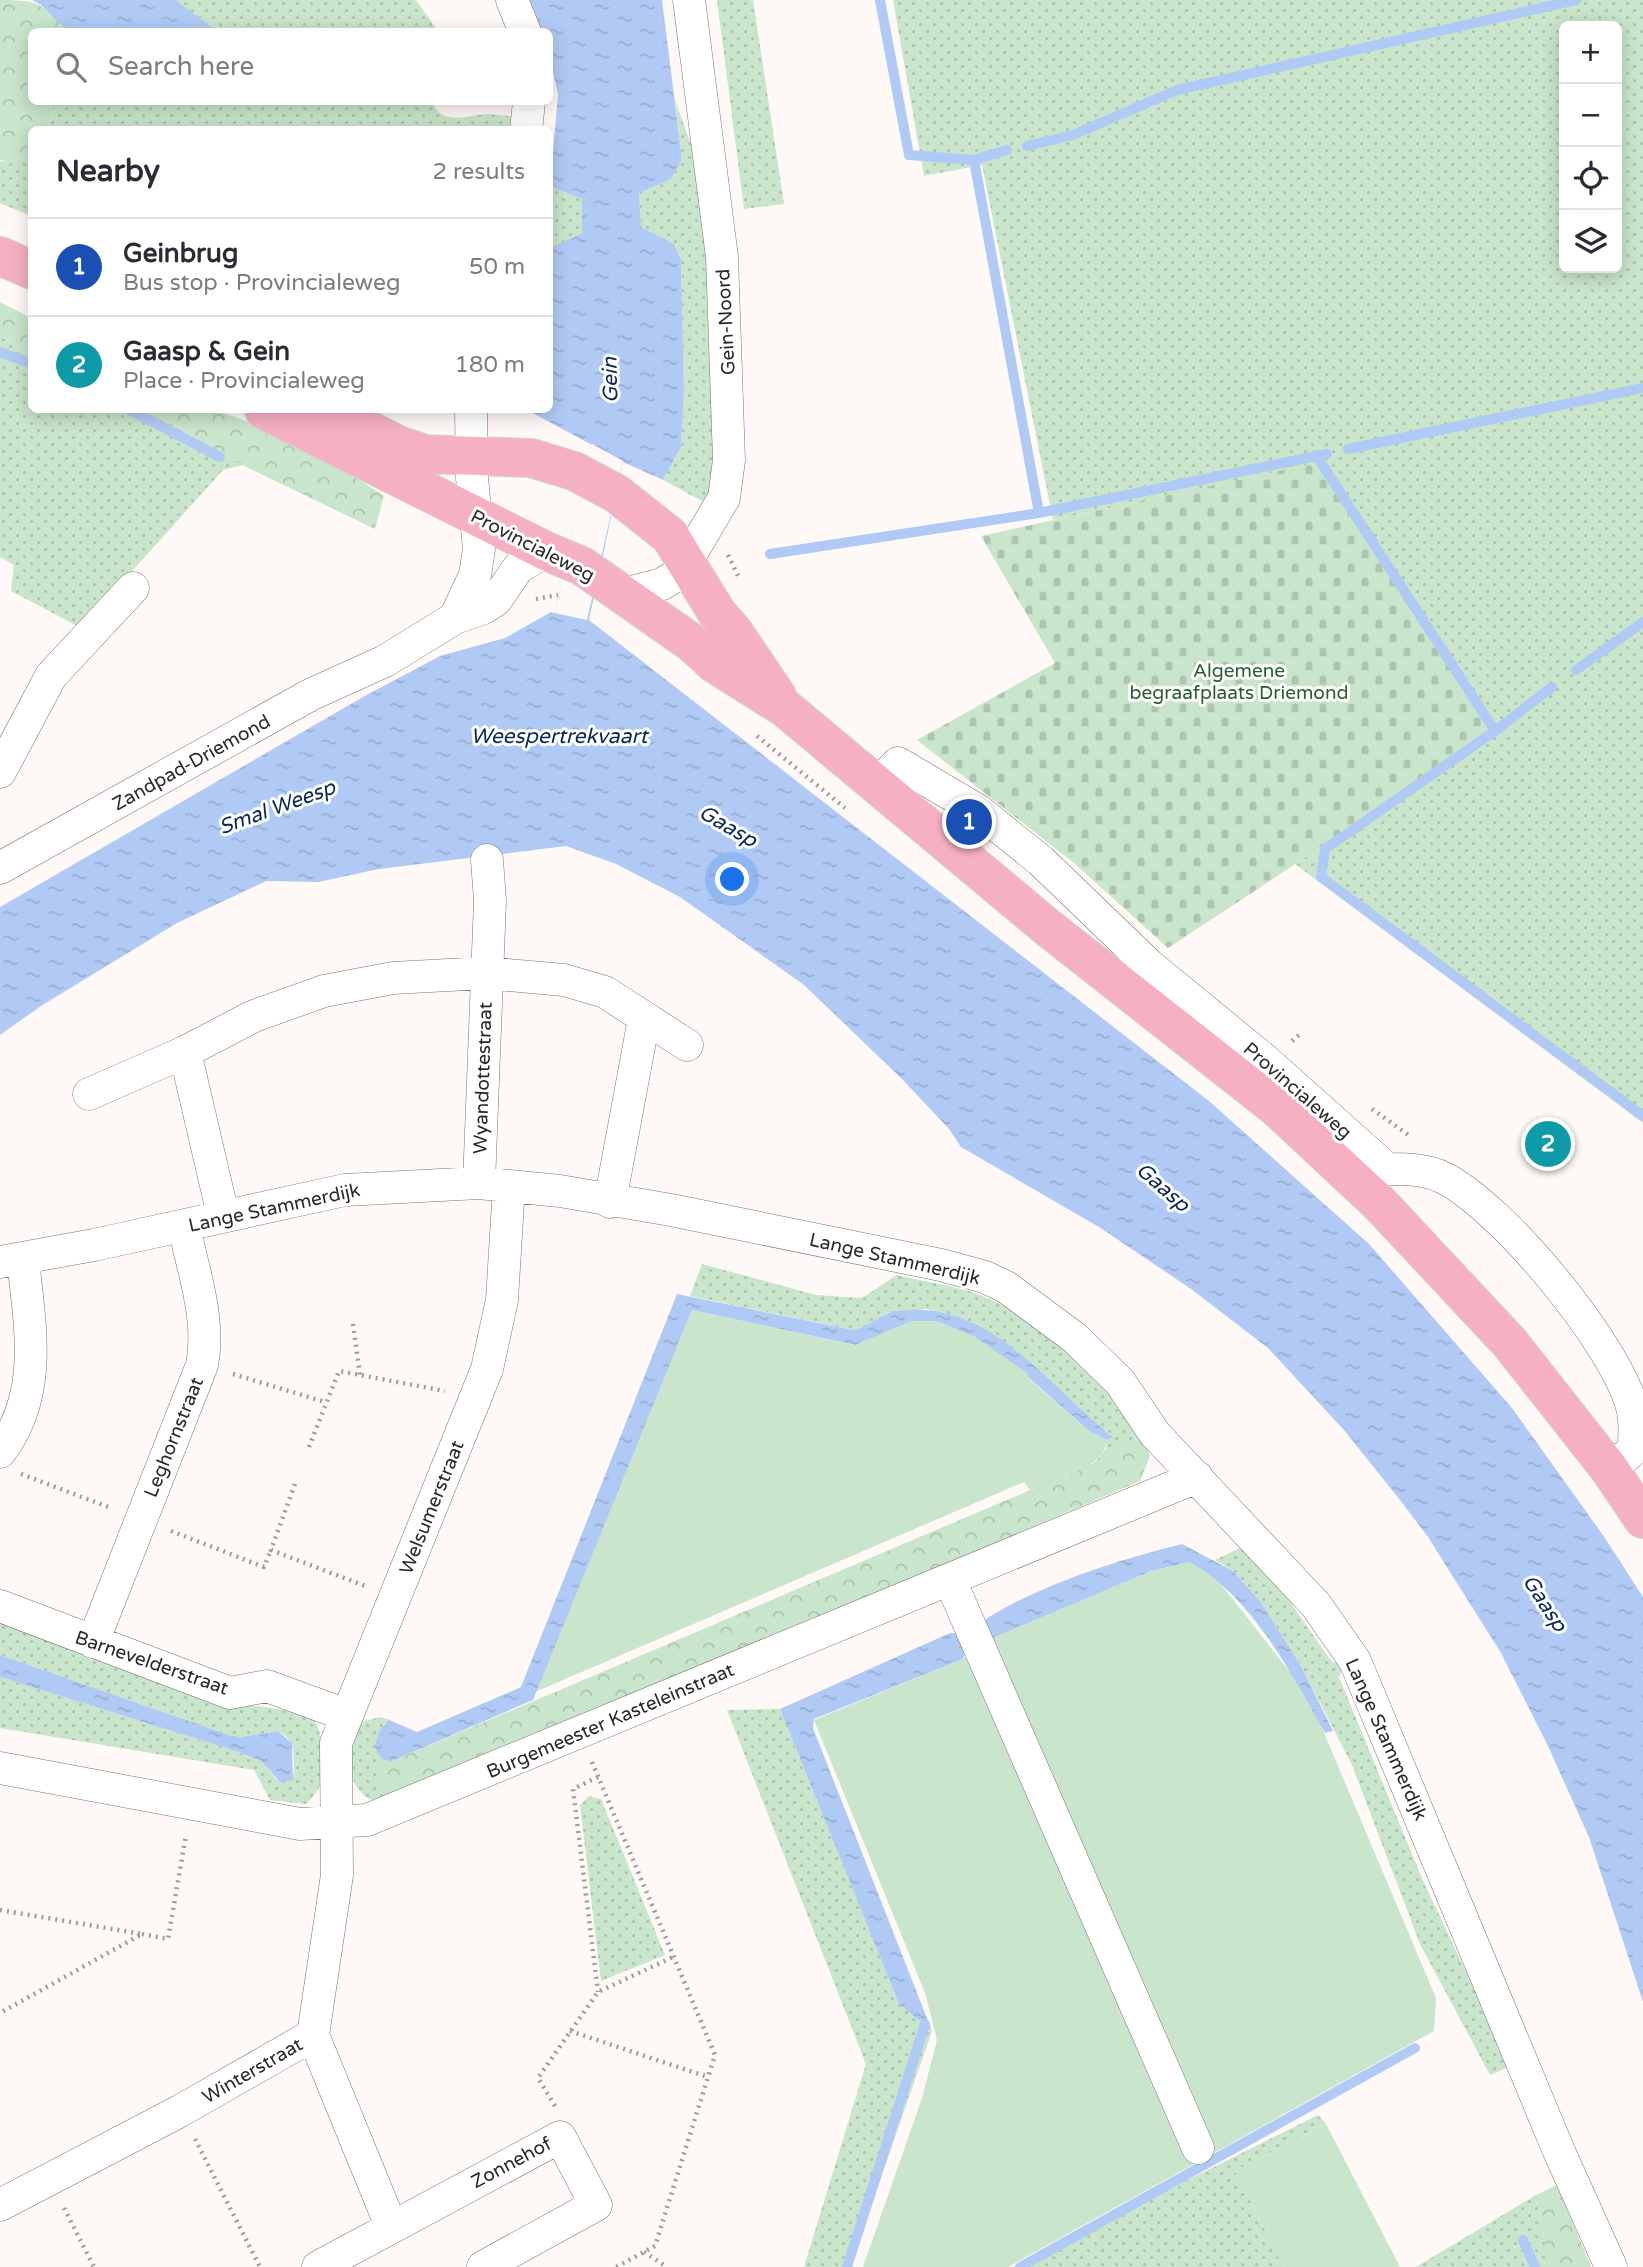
<!DOCTYPE html>
<meta charset="utf-8">
<style>
:root{--surface:#fff;--page:#f7f7f7;--text:#2b2b33;--muted:#7c7c81;--line:#e1e1e2;--accent:#1a73e8}
body{margin:0;font-family:"Varela Round",sans-serif;background:var(--page);color:var(--text)}
.controls{position:absolute;right:21px;top:21px;display:grid;overflow:hidden;border-radius:10px;box-shadow:0 4px 18px #0003}
.controls button{width:63px;height:63px;display:grid;place-items:center;padding:0;border:0;border-bottom:2px solid var(--line);background:var(--surface);color:var(--text);font:35px sans-serif}
.you{position:absolute;left:733px;top:880px;width:24px;height:24px;margin:-18px;border:5px solid #fff;border-radius:50%;background:#1a73e8;box-shadow:0 0 0 10px #1a73e833}
.badge{display:grid;place-items:center;width:46px;height:46px;border-radius:50%;background:var(--accent);color:#fff;font-size:23px;font-weight:700}
.pin{position:absolute;translate:-50% -50%;border:4px solid #fff;box-shadow:0 2px 7px #0006}
.list{margin:0;padding:0;list-style:none}
h2{display:flex;justify-content:space-between;align-items:center;height:91px;margin:0;padding:0 28px;font-size:30px}
h2 small{font-size:23px;font-weight:400;color:var(--muted)}
.list li{display:grid;grid-template-columns:46px 1fr auto;gap:21px;align-items:center;box-sizing:border-box;height:98px;padding:0 28px;border-top:2px solid var(--line)}
.list b{display:block;font-size:26px;white-space:nowrap}
.list p{margin:0;font-size:23px;white-space:nowrap;color:var(--muted)}
.list em{font-size:23px;font-style:normal;color:var(--muted)}
.icon{flex:none;width:38px;height:38px;fill:none;stroke:currentColor;stroke-width:2;stroke-linecap:round;stroke-linejoin:round}
.map{position:relative;flex:none;width:1643px;height:2267px;overflow:hidden}
.search{position:absolute;background:var(--surface);box-shadow:0 4px 18px #0003;left:28px;top:28px;width:525px;height:77px;display:flex;align-items:center;gap:18px;box-sizing:border-box;padding:0 24px;border-radius:10px;color:var(--muted);font-size:26px}
.panel{position:absolute;background:var(--surface);box-shadow:0 4px 18px #0003;left:28px;top:126px;width:525px;height:287px;border-radius:10px}
.map>svg:first-child{display:block}
.grass{fill:url(#grass-dots);fill-rule:evenodd}
.forest{fill:url(#forest-crowns)}
.cemetery{fill:url(#cemetery-stones)}
.garden{fill:#c9e5cb}
.water{fill:url(#water-ripples)}
.pier{fill:#fef9f7}
.lines{fill:none;stroke-linecap:round;stroke-linejoin:round}
.stream{stroke:#b1caf5;stroke-width:10}
.minor-casing{stroke:#797472;stroke-width:33}
.major-casing{stroke:#d5d4d4;stroke-width:40}
.path{stroke:#9e9b99;stroke-width:4.5;stroke-dasharray:2 5;stroke-linecap:butt}
.minor{stroke:#fff;stroke-width:32}
.major{stroke:#f5b1c2;stroke-width:38}
.labels{text-anchor:middle;stroke-width:6;stroke-linejoin:round;paint-order:stroke}
.street-label{font-size:19px;fill:#2b2928;stroke:#fff}
.park-label{font-size:19px;fill:#265f30;stroke:#fff}
.water-label{font-size:21px;font-style:italic;fill:#0b2759;stroke:#fff}
</style>
<div class="map">
<svg width="1643" height="2267" viewBox="0 0 1643 2267">
<defs>
<pattern id="grass-dots" width="8" height="8" patternUnits="userSpaceOnUse" patternTransform="scale(1.75)"><rect width="8" height="8" fill="#c9e5cb"/><path d="M2 2h.1M6 6h.1" fill="none" stroke="#adc4ae" stroke-width="1.8" stroke-linecap="round"/></pattern>
<pattern id="forest-crowns" width="20" height="18" patternUnits="userSpaceOnUse" patternTransform="scale(1.75)"><rect width="20" height="18" fill="#c9e5cb"/><path d="M2 6a3 3 0 1 1 6 0M12 15a3 3 0 1 1 6 0" fill="none" stroke="#adc4ae"/></pattern>
<pattern id="cemetery-stones" width="16" height="16" patternUnits="userSpaceOnUse" patternTransform="scale(1.75)"><rect width="16" height="16" fill="#c9e5cb"/><path d="M2 7V4a2 2 0 0 1 4 0v3zM10 15v-3a2 2 0 0 1 4 0v3z" fill="#adc4ae"/></pattern>
<pattern id="water-ripples" width="26" height="14" patternUnits="userSpaceOnUse" patternTransform="scale(1.75)"><rect width="26" height="14" fill="#b1caf5"/><path d="M2 4q2-2 4 0t4 0M15 11q2-2 4 0t4 0" fill="none" stroke="#98aed2"/></pattern>
</defs>
<rect width="100%" height="100%" fill="#fef9f7"/>
<path class="grass" d="M 176,0 L 416,0 L 438,31 L 217,31 Z
M 717,0 L 753,0 L 784,204 L 744,209 Z
M 893,0 L 1643,0 L 1643,1123 L 1295,864 L 1493,733 L 1316,464 L 1053,520 L 982,165 L 924,176 ZM 1564,26 L 1617,26 L 1617,268 L 1564,268 Z
M 675,100 L 709,195 L 715,471 L 711,494 L 702,501 L 663,480 L 681,447 L 684,391 L 681,259 L 674,244 L 641,227 L 639,193 L 671,179 L 682,159 Z
M 54,102 L 432,102 C 442,127 469,115 486,114 C 501,114 517,118 531,119 L 530,130 L 48,130 Z
M 31,156 L 31,216 L 0,203 L 0,161 L 10,162 Z
M 550,186 L 582,199 L 582,233 L 550,248 Z
M 0,337 L 31,351 L 32,410 L 149,410 L 242,465 L 223,470 L 81,628 L 11,591 L 14,565 L 0,557 Z
M 702,1264 L 816,1295 L 862,1298 L 897,1275 C 924,1282 954,1285 980,1295 C 1047,1322 1105,1376 1143,1437 L 1106,1449 L 1107,1440 L 1112,1437 L 1109,1433 L 928,1309 L 887,1313 L 861,1329 L 853,1330 L 690,1296 Z
M 1246,1545 L 1275,1580 L 1331,1661 L 1344,1666 L 1339,1677 L 1424,1883 L 1502,2048 L 1518,2063 L 1490,2075 L 1420,1944 L 1352,1765 L 1301,1666 L 1261,1602 L 1233,1571 L 1215,1560 Z
M 0,1623 L 235,1704 C 251,1705 309,1710 317,1724 C 321,1733 321,1747 322,1756 C 325,1779 322,1788 306,1804 L 270,1800 L 254,1770 L 0,1728 L 0,1677 L 239,1752 L 261,1761 L 277,1780 L 293,1780 C 294,1762 298,1740 278,1731 L 240,1737 L 229,1735 L 0,1655 Z
M 780,1709 L 899,2004 L 932,2031 L 850,2267 L 804,2267 L 866,2064 L 727,1710 Z
M 381,1717 L 389,1720 L 383,1725 L 385,1761 L 390,1762 L 377,1768 L 393,1796 L 371,1800 C 342,1783 349,1751 355,1723 Z
M 589,1796 L 601,1799 L 665,1955 L 601,1981 L 580,1805 Z
M 1318,2115 L 1326,2124 L 1235,2171 L 1284,2267 L 1013,2267 Z
M 1536,2195 L 1550,2267 L 1416,2267 Z"/>
<path class="forest" d="M 0,0 C 41,0 40,3 67,31 L 32,32 L 32,102 L 54,102 L 48,129 L 32,130 L 31,156 L 9,162 L 0,160 Z
M 0,302 L 31,318 L 31,351 L 0,337 Z
M 149,410 L 216,410 L 304,443 L 384,496 L 375,529 L 242,465 Z
M 1143,1437 L 1150,1456 L 1140,1481 L 760,1644 L 393,1795 L 380,1783 L 377,1768 L 390,1762 L 1094,1463 L 1106,1449 Z
M 1557,2185 L 1591,2267 L 1550,2267 L 1536,2195 Z"/>
<path class="cemetery" d="M 1316,463 L 1493,734 L 1168,948 L 1074,863 L 917,740 L 1055,663 L 981,536 Z"/>
<path class="garden" d="M 692,1310 L 854,1345 L 912,1321 L 936,1321 L 974,1336 L 1027,1372 L 1029,1379 L 1089,1431 L 1107,1440 C 1105,1469 1053,1480 1030,1490 L 1024,1482 L 535,1692 Z
M 1198,1555 L 1308,1695 L 1436,1998 L 1434,2031 L 1008,2267 L 863,2267 L 922,2098 L 937,2040 L 925,1993 L 814,1720 L 963,1659 L 988,1640 L 1151,1571 L 1189,1562 Z
M 1326,2124 L 1400,2267 L 1284,2267 L 1235,2171 Z"/>
<path class="water" d="M 32,0 L 176,0 L 217,31 L 67,31 L 41,5 Z
M 527,0 L 662,0 L 682,159 L 671,179 L 639,193 L 641,227 L 674,244 L 681,259 L 684,391 L 681,447 L 663,480 L 623,462 L 589,620 L 1209,1101 L 1369,1244 L 1512,1408 L 1605,1538 L 1643,1597 L 1643,2002 L 1589,1837 L 1547,1744 L 1501,1653 L 1428,1537 L 1400,1500 L 1344,1430 L 1268,1348 L 1191,1289 L 1099,1227 L 961,1147 L 949,1129 L 902,1079 L 804,985 L 680,897 L 616,864 L 566,846 L 379,869 L 318,882 L 266,881 L 177,923 L 41,1006 L 0,1035 L 0,907 L 363,697 L 440,656 L 505,638 L 551,612 L 555,613 L 592,445 L 527,410 L 550,410 L 550,248 L 582,233 L 582,199 L 550,186 L 558,94 L 550,60 L 550,32 L 540,31 Z
M 677,1294 L 853,1330 C 869,1328 880,1313 897,1311 C 990,1298 1046,1385 1113,1437 L 1107,1440 L 1089,1431 L 1029,1378 L 1027,1373 L 974,1336 L 936,1321 L 912,1321 L 855,1345 L 692,1310 L 533,1700 L 390,1762 C 368,1757 375,1731 389,1720 L 417,1732 L 521,1687 Z
M 1182,1544 L 1233,1571 L 1261,1602 L 1301,1666 L 1333,1731 L 1325,1733 C 1292,1674 1250,1594 1189,1562 L 1151,1571 L 988,1640 L 980,1623 C 1035,1586 1118,1560 1182,1544 Z
M 950,1633 L 960,1633 L 968,1648 L 963,1659 L 814,1719 L 813,1728 L 932,2031 L 899,2004 L 780,1709 Z
M 0,1655 L 229,1735 L 240,1737 L 278,1731 L 292,1743 L 293,1780 L 280,1782 L 261,1761 L 239,1752 L 0,1677 Z"/>
<path class="pier" d="M 592,444 L 623,461 L 587,620 L 555,613 Z"/>
<g class="lines">
<path class="stream" d="M 880,0 L 909,155 L 974,160 L 1007,150
M 1027,146 L 1073,135 L 1177,90 L 1576,0
M 974,160 L 1039,513
M 0,352 L 32,364
M 130,410 L 220,457
M 1348,449 L 1643,388
M 1316,455 L 1495,731
M 770,554 L 1039,513 L 1327,454
M 1576,670 L 1643,622
M 1552,687 L 1495,731 L 1325,849 L 1321,877 L 1643,1116
M 1523,2240 L 1535,2267
M 847,2267 L 925,2024
M 1020,2267 L 1415,2048"/>
<defs>
<path id="minor" d="M 512,0 L 525,32
M 526,130 L 529,102
M 625,594 L 662,584 L 679,574 L 724,498 L 729,460 L 722,257 L 689,0
M 455,618 L 475,575 L 479,549 L 472,478 L 471,410
M 0,772 L 51,676 L 133,588
M 875,786 L 898,763 L 979,811 L 1041,861 L 1149,965 L 1265,1060 L 1387,1169 C 1406,1169 1426,1169 1444,1178 C 1503,1208 1615,1343 1632,1407 C 1636,1420 1634,1436 1634,1449 L 1610,1470
M 0,868 L 310,695 L 385,661 L 455,618 L 484,608 L 496,600 L 518,568 L 546,551
M 185,1052 L 223,1215
M 89,1094 L 185,1052 L 254,1016 L 324,991 L 393,978 L 486,973 L 564,980 L 605,992 L 687,1045
M 479,1183 L 490,901 L 487,860
M 610,1202 L 644,1019
M 0,1262 L 94,1245 L 345,1190 L 479,1183 L 560,1191 L 671,1210 L 941,1265 L 985,1277 L 1006,1287 L 1075,1338 L 1120,1382 L 1155,1434 L 1316,1605 L 1355,1661 L 1558,2149 L 1611,2267
M 0,1452 C 44,1394 30,1327 23,1260
M 950,1580 L 1198,2148
M 0,1606 L 230,1693 L 267,1686 L 346,1715
M 93,1642 L 202,1365 C 211,1319 193,1271 184,1226
M 0,1768 L 300,1824 L 367,1820 L 1197,1477
M 313,2035 L 391,2226
M 0,2205 L 180,2111 L 313,2035 L 337,1875 L 336,1743 L 487,1369 L 502,1300 L 509,1186
M 318,2267 L 560,2137 L 596,2205 L 483,2267"/>
<path id="major" d="M 0,256 L 32,270
M 264,410 L 546,551 L 582,566 L 692,643 L 715,664 L 785,708 L 1047,927 L 1276,1107 L 1379,1203 L 1510,1343 L 1610,1470 L 1643,1519
M 331,410 L 398,445 L 425,454 L 531,458 L 574,471 L 617,494 L 670,536 L 717,613 L 733,631 L 777,696"/>
</defs>
<use href="#minor" class="minor-casing"/>
<use href="#major" class="major-casing"/>
<path class="path" d="M 728,555 L 739,578
M 536,599 L 558,595
M 757,736 L 845,808
M 1292,1041 L 1300,1034
M 1372,1109 L 1410,1136
M 353,1324 L 360,1375
M 233,1374 L 325,1402
M 309,1447 L 339,1371 L 445,1391
M 21,1474 L 111,1508
M 295,1484 L 271,1550 L 368,1587
M 171,1531 L 264,1567 L 271,1550
M 592,1762 L 715,2055 L 655,2246 L 616,2267
M 598,1777 L 573,1789 L 598,1992
M 0,1910 L 142,1934 L 0,2013
M 142,1934 L 168,1939 L 186,1835
M 570,2031 L 708,2077
M 555,2106 L 538,2078 L 598,1992 L 673,1957
M 195,2139 L 260,2267
M 64,2208 L 94,2267
M 644,2252 L 667,2267"/>
<use href="#minor" class="minor"/>
<use href="#major" class="major"/>
</g>
<g class="labels">
<g class="street-label">
<text transform="translate(725 322) rotate(-93)" y="7">Gein-Noord</text>
<text transform="translate(533 545) rotate(27)" y="7">Provincialeweg</text>
<text transform="translate(191 762) rotate(-29)" y="7">Zandpad-Driemond</text>
<text transform="translate(482 1078) rotate(-88)" y="7">Wyandottestraat</text>
<text transform="translate(1298 1090) rotate(41)" y="7">Provincialeweg</text>
<text transform="translate(274 1207) rotate(-12)" y="7">Lange Stammerdijk</text>
<text transform="translate(895 1258) rotate(13)" y="7">Lange Stammerdijk</text>
<text transform="translate(173 1437) rotate(-68)" y="7">Leghornstraat</text>
<text transform="translate(431 1507) rotate(-68)" y="7">Welsumerstraat</text>
<text transform="translate(152 1662) rotate(19)" y="7">Barnevelderstraat</text>
<text transform="translate(610 1720) rotate(-23)" y="7">Burgemeester Kasteleinstraat</text>
<text transform="translate(1387 1739) rotate(66)" y="7">Lange Stammerdijk</text>
<text transform="translate(252 2070) rotate(-30)" y="7">Winterstraat</text>
<text transform="translate(511 2162) rotate(-28)" y="7">Zonnehof</text>
</g>
<g class="park-label">
<text x="1239" y="677">Algemene<tspan x="1239" dy="22">begraafplaats Driemond</tspan></text>
</g>
<g class="water-label">
<text transform="translate(610 380) rotate(-91)" y="7">Gein</text>
<text x="559" y="743">Weespertrekvaart</text>
<text transform="translate(277 807) rotate(-20)" y="7">Smal Weesp</text>
<text transform="translate(728 826) rotate(30)" y="7">Gaasp</text>
<text transform="translate(1163 1187) rotate(41)" y="7">Gaasp</text>
<text transform="translate(1545 1603) rotate(57)" y="7">Gaasp</text>
</g>
</g>
</svg>
<div class="controls">
<button>+</button>
<button>−</button>
<button><svg class="icon" aria-label="locate" viewBox="0 0 24 24"><circle cx="12" cy="12" r="6"/><path d="M12 2v4M12 18v4M2 12h4M18 12h4"/></svg></button>
<button><svg class="icon" aria-label="layers" viewBox="0 0 24 24"><path d="M12 4l9 5-9 5-9-5zM3 14l9 5 9-5"/></svg></button>
</div>
<div class="you"></div>
<div class="pin badge" style="left:969px;top:822px;background:#1a4fb4">1</div>
<div class="pin badge" style="left:1548px;top:1144px;background:#0f9aa8">2</div>
<div class="search"><svg class="icon" aria-label="search" viewBox="0 0 24 24"><circle cx="10" cy="10" r="6"/><path d="M15 15l6 6"/></svg>Search here</div>
<section class="panel">
<h2>Nearby<small>2 results</small></h2>
<ul class="list">
<li><span class="badge" style="background:#1a4fb4">1</span><div><b>Geinbrug</b><p>Bus stop · Provincialeweg</p></div><em>50 m</em></li>
<li><span class="badge" style="background:#0f9aa8">2</span><div><b>Gaasp &amp; Gein</b><p>Place · Provincialeweg</p></div><em>180 m</em></li>
</ul>
</section>
</div>
